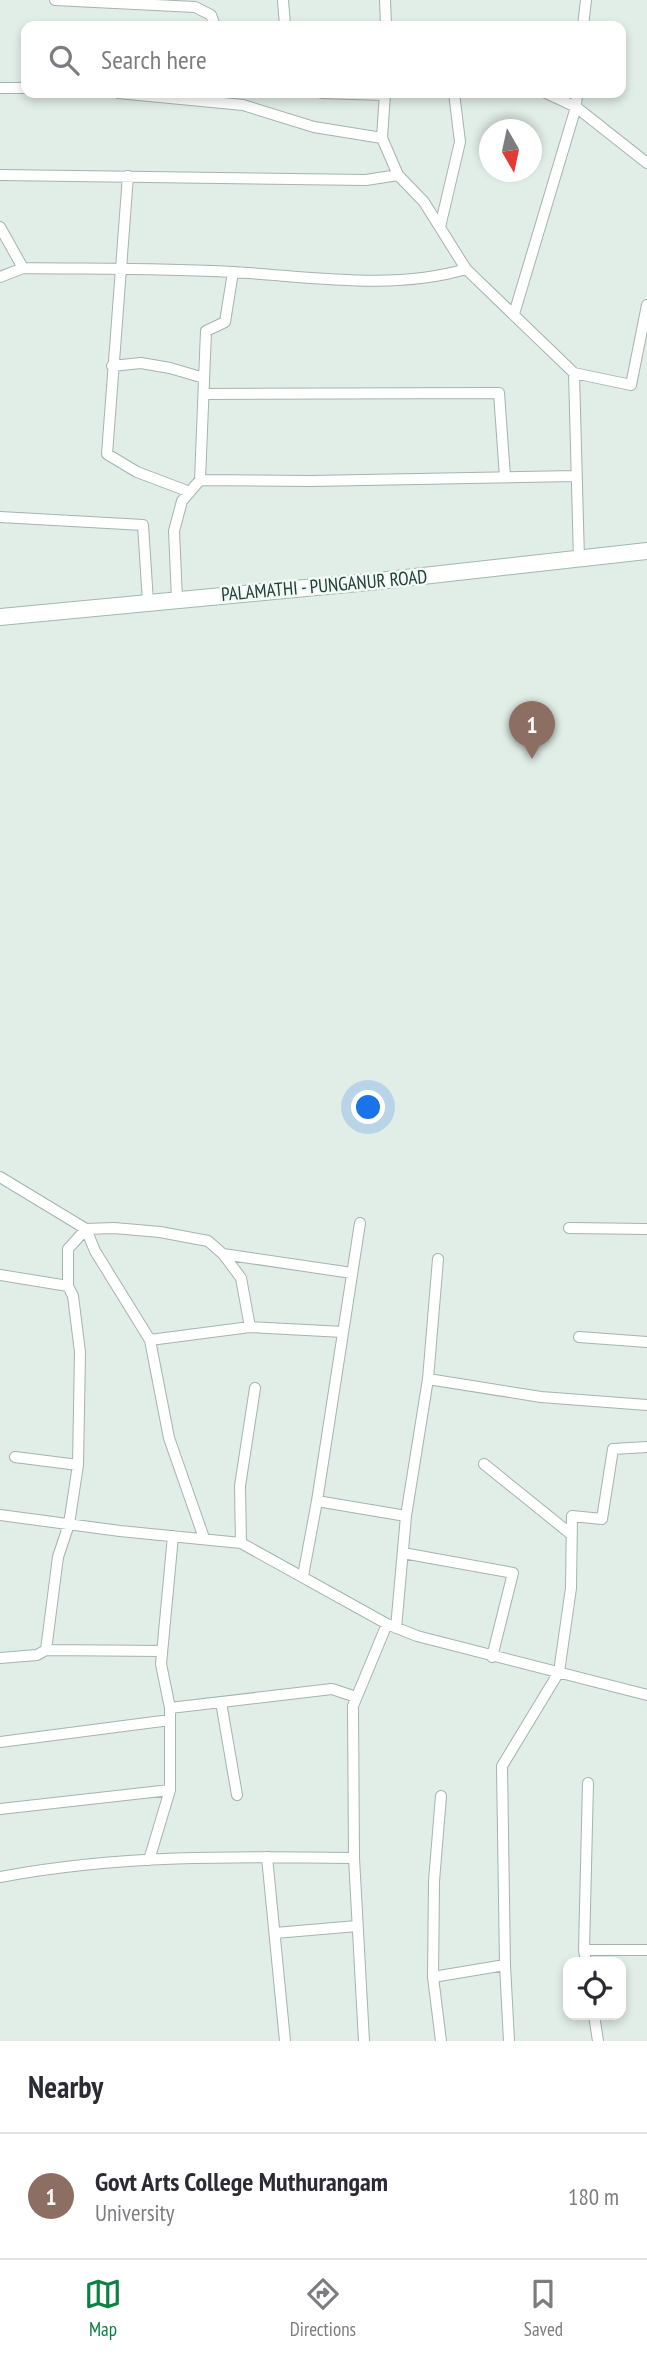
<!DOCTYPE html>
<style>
:root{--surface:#fff;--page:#f7f7f7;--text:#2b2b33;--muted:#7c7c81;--line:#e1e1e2;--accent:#0b8043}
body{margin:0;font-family:"PT Sans Narrow",sans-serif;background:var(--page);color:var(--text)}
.controls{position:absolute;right:21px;bottom:21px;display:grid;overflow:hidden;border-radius:14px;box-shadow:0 4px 10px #0003}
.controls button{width:63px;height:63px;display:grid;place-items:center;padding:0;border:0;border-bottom:2px solid var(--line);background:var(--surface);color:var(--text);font:35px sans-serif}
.compass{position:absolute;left:479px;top:119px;width:63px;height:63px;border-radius:50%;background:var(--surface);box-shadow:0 4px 10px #0003;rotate:171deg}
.you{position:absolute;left:369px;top:1108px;width:24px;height:24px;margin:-18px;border:5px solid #fff;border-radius:50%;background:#1a73e8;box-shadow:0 0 0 10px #1a73e833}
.badge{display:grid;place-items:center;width:46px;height:46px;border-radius:50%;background:var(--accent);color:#fff;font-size:23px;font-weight:700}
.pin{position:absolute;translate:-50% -58px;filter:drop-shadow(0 2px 4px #0008)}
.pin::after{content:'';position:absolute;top:37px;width:24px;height:21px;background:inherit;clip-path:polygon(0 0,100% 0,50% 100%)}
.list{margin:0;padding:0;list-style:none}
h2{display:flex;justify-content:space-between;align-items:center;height:91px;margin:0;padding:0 28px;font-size:30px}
h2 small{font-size:23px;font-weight:400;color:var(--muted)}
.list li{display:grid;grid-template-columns:46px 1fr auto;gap:21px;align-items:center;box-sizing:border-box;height:126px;padding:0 28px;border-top:2px solid var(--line)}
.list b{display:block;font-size:26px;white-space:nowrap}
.list p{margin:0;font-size:23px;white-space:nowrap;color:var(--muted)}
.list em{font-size:23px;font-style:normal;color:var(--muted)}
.icon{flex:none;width:38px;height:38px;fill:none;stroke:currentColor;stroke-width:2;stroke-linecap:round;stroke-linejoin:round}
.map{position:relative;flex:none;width:647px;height:2041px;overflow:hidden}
.search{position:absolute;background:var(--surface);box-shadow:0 4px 10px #0003;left:21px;right:21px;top:21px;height:77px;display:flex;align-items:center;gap:18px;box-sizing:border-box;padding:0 24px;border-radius:14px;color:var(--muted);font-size:26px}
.sheet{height:217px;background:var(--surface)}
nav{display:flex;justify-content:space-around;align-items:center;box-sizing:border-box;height:98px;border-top:2px solid var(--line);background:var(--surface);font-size:19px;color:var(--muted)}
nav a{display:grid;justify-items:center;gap:4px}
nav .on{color:var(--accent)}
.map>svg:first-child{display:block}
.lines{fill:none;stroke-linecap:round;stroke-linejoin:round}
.street-casing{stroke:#a3b5ae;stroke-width:12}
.secondary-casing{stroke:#9fb9af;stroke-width:18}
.street{stroke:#fff;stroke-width:10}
.secondary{stroke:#fff;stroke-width:16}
.labels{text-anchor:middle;stroke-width:5;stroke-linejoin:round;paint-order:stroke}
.street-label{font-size:19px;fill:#203f36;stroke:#f2f9f5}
</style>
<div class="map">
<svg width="647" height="2041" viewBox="0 0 647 2041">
<rect width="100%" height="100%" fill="#e1ede7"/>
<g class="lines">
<defs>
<path id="street" d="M 55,0 L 195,7 L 211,15 L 215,26
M 283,0 L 285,26
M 385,0 L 386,26
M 583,26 L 586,0
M 0,88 L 26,88
M 118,93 L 243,105 L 314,127 L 382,138
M 322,93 L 384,95
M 385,93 L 382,138 L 398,175 L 424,202 L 466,269 L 574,373 L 631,385 L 647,305
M 546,93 L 576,107 L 647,163
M 0,175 L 366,180 L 398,175
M 128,176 L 107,454 L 137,472 L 190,492
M 0,227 L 23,268
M 440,227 L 460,142 L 454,93
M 0,277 L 23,268 C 93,269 163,268 232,272 C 307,276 393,291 466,269
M 514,314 L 576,107 L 577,93
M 112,366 L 141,363 L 170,368 L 204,378
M 574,373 L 579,560
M 204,394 L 499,393 L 505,477
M 200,480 L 311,481 L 575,476
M 0,517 L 143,525 L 148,602
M 177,599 L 174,531 L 182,501 L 200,480 L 206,331 L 225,322 L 233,272
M 0,1177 L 86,1229 L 114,1228 L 160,1232 L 208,1241 L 223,1254 L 241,1278 L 250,1327
M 569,1228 L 647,1229
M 223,1254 L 352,1273
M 0,1275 L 68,1286
M 579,1337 L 647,1342
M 428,1379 L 438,1259
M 15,1457 L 78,1465
M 484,1464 L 572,1535
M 317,1501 L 406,1516
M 0,1515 L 120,1531 L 241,1543 L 387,1624 L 417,1636 L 647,1695
M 204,1538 L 169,1438 L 150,1340 L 250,1327 L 343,1332
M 241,1543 L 240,1486 L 255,1388
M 403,1553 L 513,1573 L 492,1657
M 303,1576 L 317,1501 L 360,1223
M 396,1628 L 406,1516 L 428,1379 L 541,1397 L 647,1405
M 46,1650 L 58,1557 L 69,1524 L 78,1465 L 80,1352 L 73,1296 L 68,1286 L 68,1249 L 86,1229 L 95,1251 L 150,1340
M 0,1658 L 37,1655 L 46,1650 L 162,1651
M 221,1702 L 237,1795
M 170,1708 L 332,1689 L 356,1697
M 0,1742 L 170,1720
M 441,1796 L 434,1881 L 433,1977 L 441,2041
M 0,1809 L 170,1790
M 267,1857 L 285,2041
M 149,1860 L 170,1790 L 170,1708 L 161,1664 L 173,1536
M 0,1877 C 116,1855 236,1856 354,1858
M 275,1933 L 357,1926
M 584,1950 L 647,1950
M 586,1962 L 584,1950 L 588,1783
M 505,1965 L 509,2041
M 433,1977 L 505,1965 L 502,1766 L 559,1672 L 571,1588 L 572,1516 L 602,1519 L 613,1449 L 647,1447
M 594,2015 L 598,2041
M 364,2041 L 354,1858 L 353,1706 L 387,1624"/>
<path id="secondary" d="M 0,617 L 369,582 L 647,551"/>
</defs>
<use href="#street" class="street-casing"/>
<use href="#secondary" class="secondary-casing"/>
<use href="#street" class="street"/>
<use href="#secondary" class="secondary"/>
</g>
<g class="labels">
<g class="street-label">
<text transform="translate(324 585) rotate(-5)" y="7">PALAMATHI - PUNGANUR ROAD</text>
</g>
</g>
</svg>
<div class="controls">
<button><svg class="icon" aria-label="locate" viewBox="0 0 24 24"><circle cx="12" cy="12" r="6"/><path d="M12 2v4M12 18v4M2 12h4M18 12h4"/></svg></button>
</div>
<svg class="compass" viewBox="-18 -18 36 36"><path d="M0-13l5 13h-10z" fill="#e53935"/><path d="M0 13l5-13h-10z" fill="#7c7c81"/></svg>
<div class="you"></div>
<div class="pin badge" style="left:532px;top:759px;background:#8d6e63">1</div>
<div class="search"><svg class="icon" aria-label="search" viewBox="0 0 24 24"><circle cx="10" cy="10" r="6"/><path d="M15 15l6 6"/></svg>Search here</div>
</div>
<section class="sheet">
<h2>Nearby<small></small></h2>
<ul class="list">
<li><span class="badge" style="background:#8d6e63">1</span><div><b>Govt Arts College Muthurangam</b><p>University</p></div><em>180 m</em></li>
</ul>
</section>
<nav>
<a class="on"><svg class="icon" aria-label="map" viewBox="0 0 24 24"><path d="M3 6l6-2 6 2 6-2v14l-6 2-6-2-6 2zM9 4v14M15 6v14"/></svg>Map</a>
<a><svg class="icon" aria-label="directions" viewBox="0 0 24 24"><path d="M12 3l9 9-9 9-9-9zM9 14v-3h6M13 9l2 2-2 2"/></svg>Directions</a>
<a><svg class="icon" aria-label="saved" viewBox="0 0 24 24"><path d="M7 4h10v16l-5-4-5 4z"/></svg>Saved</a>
</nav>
